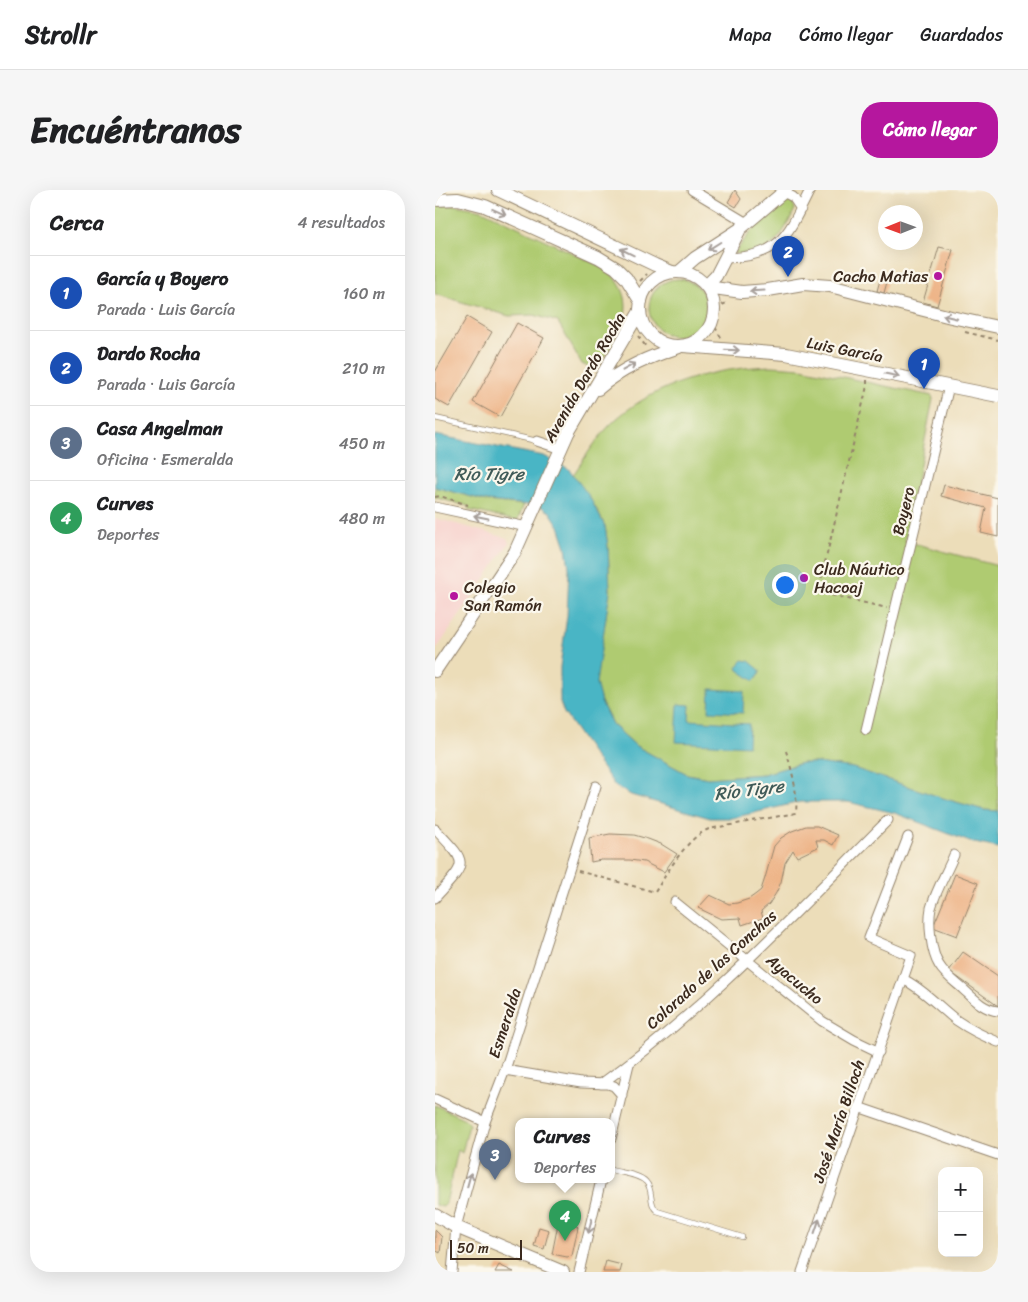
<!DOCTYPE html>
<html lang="es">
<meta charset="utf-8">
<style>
:root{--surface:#fff;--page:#f6f6f6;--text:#202124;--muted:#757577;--line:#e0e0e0;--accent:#b5179e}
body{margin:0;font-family:Sriracha,sans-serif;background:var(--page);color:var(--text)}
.controls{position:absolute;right:15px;bottom:15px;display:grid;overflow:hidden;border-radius:10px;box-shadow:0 5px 20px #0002}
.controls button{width:45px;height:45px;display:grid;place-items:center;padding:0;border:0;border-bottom:1px solid var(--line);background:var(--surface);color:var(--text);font:25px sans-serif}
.compass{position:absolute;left:443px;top:15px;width:45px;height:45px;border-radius:50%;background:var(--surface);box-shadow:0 5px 20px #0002;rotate:269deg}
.scale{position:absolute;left:15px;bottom:12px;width:72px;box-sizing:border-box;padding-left:5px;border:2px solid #3b2a1e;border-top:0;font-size:14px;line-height:18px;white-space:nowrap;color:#3b2a1e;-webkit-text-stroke:4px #fbf7ec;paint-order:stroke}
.you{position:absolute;left:349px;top:394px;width:18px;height:18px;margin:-12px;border:4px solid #fff;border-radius:50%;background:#1a73e8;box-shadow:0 0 0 8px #1a73e833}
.badge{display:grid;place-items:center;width:32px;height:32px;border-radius:50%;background:var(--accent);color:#fff;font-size:16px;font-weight:700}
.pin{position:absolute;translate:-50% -41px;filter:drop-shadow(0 1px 2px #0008)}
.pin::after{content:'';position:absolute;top:26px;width:18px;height:15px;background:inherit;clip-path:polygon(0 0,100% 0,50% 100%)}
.popup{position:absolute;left:80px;top:928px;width:100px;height:65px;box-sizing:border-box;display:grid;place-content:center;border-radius:10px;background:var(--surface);filter:drop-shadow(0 1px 4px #0005);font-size:16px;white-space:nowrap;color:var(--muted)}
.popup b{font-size:19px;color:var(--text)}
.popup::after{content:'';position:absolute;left:50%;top:100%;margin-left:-10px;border:10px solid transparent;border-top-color:var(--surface)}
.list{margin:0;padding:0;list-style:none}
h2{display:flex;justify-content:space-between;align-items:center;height:65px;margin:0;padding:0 20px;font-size:21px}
h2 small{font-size:16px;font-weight:400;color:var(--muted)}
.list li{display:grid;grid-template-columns:32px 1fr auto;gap:15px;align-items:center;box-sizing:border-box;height:75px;padding:0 20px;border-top:1px solid var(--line)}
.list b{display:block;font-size:19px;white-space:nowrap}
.list p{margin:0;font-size:16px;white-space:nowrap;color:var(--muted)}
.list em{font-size:16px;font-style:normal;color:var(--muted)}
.map{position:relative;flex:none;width:563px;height:1082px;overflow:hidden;border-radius:20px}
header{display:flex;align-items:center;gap:30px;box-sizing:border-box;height:70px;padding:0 25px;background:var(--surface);border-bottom:1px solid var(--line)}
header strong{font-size:24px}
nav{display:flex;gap:28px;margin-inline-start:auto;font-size:18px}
.intro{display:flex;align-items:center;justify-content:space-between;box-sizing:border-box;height:120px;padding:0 30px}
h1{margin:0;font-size:35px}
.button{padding:12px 22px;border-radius:20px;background:var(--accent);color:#fff;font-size:18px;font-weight:700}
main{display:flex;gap:30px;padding:0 30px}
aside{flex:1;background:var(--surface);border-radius:20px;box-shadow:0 5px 20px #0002}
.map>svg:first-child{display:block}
.built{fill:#f7d0cc}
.green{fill:#afcb71;stroke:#757a48}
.water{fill:#49b5c5;stroke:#427072}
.building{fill:#eeb589}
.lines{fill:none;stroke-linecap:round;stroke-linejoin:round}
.service-casing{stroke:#94846c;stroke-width:6}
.minor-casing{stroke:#94846c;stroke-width:11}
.secondary-casing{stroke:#94846c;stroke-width:14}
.path{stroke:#94846c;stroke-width:2;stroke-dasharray:4 4;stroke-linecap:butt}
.service{stroke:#fff;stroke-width:4.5}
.minor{stroke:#fff;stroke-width:9}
.secondary{stroke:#fff;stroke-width:12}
.oneway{stroke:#a79f9a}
.poi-dot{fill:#b5179e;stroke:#fbf7ec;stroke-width:2}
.labels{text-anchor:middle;stroke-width:4.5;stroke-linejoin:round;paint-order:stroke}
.poi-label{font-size:16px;fill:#3b2a1e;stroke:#fbf7ec;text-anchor:start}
.street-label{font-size:16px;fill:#3b2a1e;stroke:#fbf7ec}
.water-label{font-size:18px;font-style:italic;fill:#405b58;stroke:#fbf7ec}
</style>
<header>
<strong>Strollr</strong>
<nav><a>Mapa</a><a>Cómo llegar</a><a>Guardados</a></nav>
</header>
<div class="intro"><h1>Encuéntranos</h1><a class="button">Cómo llegar</a></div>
<main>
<aside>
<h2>Cerca<small>4 resultados</small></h2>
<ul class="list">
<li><span class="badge" style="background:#1a4fb4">1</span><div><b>García y Boyero</b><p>Parada · Luis García</p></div><em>160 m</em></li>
<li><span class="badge" style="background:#1a4fb4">2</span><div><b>Dardo Rocha</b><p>Parada · Luis García</p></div><em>210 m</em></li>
<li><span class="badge" style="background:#5c6f8a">3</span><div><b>Casa Angelman</b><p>Oficina · Esmeralda</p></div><em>450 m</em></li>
<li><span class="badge" style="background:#2e9e5b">4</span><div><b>Curves</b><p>Deportes</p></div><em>480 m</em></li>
</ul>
</aside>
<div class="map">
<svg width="563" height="1082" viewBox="0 0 563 1082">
<rect width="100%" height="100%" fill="#fbf7ec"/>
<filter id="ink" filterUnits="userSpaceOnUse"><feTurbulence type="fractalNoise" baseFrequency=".02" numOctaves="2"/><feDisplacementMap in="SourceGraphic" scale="10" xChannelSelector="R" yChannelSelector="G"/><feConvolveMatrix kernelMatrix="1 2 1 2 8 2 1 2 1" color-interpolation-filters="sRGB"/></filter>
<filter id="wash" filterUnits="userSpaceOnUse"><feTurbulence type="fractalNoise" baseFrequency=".0096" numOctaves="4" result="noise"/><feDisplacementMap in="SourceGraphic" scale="20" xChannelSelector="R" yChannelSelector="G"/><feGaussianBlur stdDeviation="1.12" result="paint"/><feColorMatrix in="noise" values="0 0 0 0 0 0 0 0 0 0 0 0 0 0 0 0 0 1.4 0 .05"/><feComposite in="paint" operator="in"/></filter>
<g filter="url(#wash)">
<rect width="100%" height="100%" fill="#ecddb9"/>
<path class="built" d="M 0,328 L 72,348 L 74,353 L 1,460 L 0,459 Z"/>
<path class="green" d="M 349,10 L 357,10 L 360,19 C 353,34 344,53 328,60 C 320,63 308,63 299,64 C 316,41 326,27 349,10 Z
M 20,15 L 47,20 L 171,79 C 211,114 182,146 160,180 L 147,174 L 123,132 L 99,125 L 74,126 L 0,104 L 0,16 Z
M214 118a29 29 0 1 1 58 0a29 29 0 1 1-58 0Z
M 337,176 L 366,178 L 497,206 L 498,209 L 470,351 L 563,376 L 563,621 L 549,620 L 514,610 L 418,578 L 383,573 L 367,573 L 329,584 L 273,588 L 252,584 L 201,556 L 177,534 L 166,512 L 160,493 L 175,401 L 173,356 L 170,336 L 162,320 L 138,285 C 151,266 163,246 180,230 C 223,192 281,178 337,176 Z
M 0,297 L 52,311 L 89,315 L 82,331 L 34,320 L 33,316 L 2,308 L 0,309 Z
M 0,915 L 30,929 L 34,935 L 27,963 L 23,960 L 11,1013 L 8,1017 L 0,1015 Z"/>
<path class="water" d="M 0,245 L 109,266 L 134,279 L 154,306 L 170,336 L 173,356 L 175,401 L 161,493 L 166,512 L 177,534 L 201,556 L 252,584 L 273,588 L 329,584 L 367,573 L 383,573 L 418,578 L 514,610 L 549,620 L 563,621 L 563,658 L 535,652 L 460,623 L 413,612 L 365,612 L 297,628 L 275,628 L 196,605 L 180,596 L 129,523 L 125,512 L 125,477 L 132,426 L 134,378 L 131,357 L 124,336 L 115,322 L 105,316 L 52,311 L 0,297 Z
M 308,470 L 314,471 L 325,480 L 325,483 L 319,491 L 303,480 L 302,477 Z
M 275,499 L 309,501 L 308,523 L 274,521 Z
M 243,514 L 255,515 L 254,530 L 314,534 L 313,556 L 241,552 Z"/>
<g id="blocks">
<path class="building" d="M 300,0 L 306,9 L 301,17 L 293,12 Z
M 504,57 L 518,60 L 502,116 L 488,112 Z
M 445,90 L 452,92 L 449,103 L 442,101 Z
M 32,127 L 57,142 L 14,217 L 0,209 L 0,182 Z
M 82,133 L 109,148 L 65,227 L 38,212 Z
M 509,295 L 563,308 L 563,347 L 546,343 L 551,318 L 506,306 Z
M 371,636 L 382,636 L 403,645 L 398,655 L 389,650 L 381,650 L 383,657 L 362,667 L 358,660 L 350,673 L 346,692 L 341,703 L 334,714 L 326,721 L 328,728 L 307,735 L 305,728 L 286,729 L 263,718 L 275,705 L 294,714 L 302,713 L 314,709 L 321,704 L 326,700 L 330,688 L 339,656 L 346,648 L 357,641 Z
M 175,644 L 199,645 L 213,649 L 226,654 L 242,664 L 229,682 L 209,672 L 195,670 L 166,670 L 156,672 L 154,648 Z
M 520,684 L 543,693 L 522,746 L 498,737 Z
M 528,762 L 563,786 L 563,816 L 514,781 Z
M 124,1029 L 139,1032 L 143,1037 L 137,1066 L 132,1067 L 117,1064 Z
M 104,1037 L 114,1040 L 109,1059 L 99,1056 Z
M 0,1040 L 7,1047 L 5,1063 L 0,1060 Z
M 171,1071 L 187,1075 L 185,1082 L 168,1082 Z
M 64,1075 L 79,1082 L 60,1082 Z"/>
</g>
</g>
<g filter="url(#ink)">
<use href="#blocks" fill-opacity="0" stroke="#94846c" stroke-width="1"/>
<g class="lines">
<defs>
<path id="service" d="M 0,228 L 102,251
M 176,980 C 186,983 204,984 211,992 C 219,1000 213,1013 222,1021 L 307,1047"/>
<path id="minor" d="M 257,0 L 312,33
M 348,2 L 358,7 L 366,19
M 291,68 C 346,67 353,44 375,0
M 102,251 L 126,259
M 0,317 L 92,337
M 431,540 L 514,196
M 0,639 C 34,675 33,671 0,708
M 519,665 C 512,682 501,700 496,718 C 493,733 496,762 504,775 C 509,784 520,792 528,799 C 538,808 549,820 563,821
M 240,712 L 387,831 L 419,850 L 444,862
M 468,789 C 488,799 503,816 521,830 C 534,839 548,846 563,852
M 70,880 L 146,893 L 173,894 L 179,896 L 187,905
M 166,894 C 272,818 361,722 453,630
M 0,909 L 50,932
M 423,917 L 563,965
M 176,949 L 194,874
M 17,1082 L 21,1037 L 50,932 L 70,880 L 161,596
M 144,1082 L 166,990
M 367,1082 L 476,766 L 434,748 L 473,647"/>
<path id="secondary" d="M 63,0 L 220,75 L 237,82
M 0,10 L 23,9 L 50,16 L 163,67 L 181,78 L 191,88 L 206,112
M 244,82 L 260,68 L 305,39 L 351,0
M205 119a37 37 0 1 1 74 0a37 37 0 1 1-74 0Z
M 271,96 L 281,86 L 305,39
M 272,97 L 307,102 L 333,100 L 368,94 L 395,96 L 516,127 L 563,137
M 248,156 L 351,164 L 563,206
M 163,199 C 187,178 214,167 244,157
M 0,481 L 80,362 L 133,243 L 205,121
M 0,1025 L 21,1037 L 128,1082"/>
</defs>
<use href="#service" class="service-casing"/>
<use href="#minor" class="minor-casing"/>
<use href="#secondary" class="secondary-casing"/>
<path class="path" d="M 205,91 L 212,84
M 287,115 L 294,112
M 280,137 L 287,149
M 530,142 L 563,150
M 203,146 L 212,158
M 432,190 L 432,196 L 383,402 L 452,418
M 0,307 L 5,306 L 33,315
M 143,681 L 220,702 C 233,682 251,648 274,639 L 361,623 C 363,603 357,580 351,561"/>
<use href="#service" class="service"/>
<use href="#minor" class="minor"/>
<use href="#secondary" class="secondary"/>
</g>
<defs><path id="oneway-shaft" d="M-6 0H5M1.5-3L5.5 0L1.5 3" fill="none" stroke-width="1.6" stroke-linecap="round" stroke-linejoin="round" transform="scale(1.25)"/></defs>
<g class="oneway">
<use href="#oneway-shaft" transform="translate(64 22) rotate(24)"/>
<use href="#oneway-shaft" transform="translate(279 56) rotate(148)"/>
<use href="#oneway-shaft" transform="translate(192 62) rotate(-154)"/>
<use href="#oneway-shaft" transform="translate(322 101) rotate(177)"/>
<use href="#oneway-shaft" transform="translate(515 127) rotate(-166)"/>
<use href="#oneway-shaft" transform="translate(297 160) rotate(2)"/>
<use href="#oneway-shaft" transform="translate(194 177) rotate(-29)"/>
<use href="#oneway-shaft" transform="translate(457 185) rotate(11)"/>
<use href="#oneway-shaft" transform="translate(46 327) rotate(-168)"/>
<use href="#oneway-shaft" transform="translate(34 990) rotate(-75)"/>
<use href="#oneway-shaft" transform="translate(155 1036) rotate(103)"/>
<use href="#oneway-shaft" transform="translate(382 1036) rotate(-71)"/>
</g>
</g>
<g class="poi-dot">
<circle cx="503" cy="86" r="5"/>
<circle cx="369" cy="388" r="5"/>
<circle cx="19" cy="406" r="5"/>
</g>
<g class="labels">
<g class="poi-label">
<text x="493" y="92" text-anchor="end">Cacho Matias</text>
<text x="379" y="385">Club Náutico<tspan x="379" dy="18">Hacoaj</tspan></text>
<text x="29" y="403">Colegio<tspan x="29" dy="18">San Ramón</tspan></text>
</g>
<g class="street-label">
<text transform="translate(410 159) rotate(11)" y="6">Luis García</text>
<text transform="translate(149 187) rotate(-60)" y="6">Avenida Dardo Rocha</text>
<text transform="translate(468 321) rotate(-76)" y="6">Boyero</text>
<text transform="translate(276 779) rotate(-42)" y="6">Colorado de las Conchas</text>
<text transform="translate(360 789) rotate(40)" y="6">Ayacucho</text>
<text transform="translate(69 833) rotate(-72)" y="6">Esmeralda</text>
<text transform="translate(403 931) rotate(-71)" y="6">José María Billoch</text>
</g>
<g class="water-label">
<text x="54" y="290">Río Tigre</text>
<text transform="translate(314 600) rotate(-7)" y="6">Río Tigre</text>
</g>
</g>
</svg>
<div class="controls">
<button>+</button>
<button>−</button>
</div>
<svg class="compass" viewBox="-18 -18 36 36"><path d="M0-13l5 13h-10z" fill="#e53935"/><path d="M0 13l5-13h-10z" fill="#757577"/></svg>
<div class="scale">50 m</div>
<div class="you"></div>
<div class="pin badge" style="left:489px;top:199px;background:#1a4fb4">1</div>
<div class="pin badge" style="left:353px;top:87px;background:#1a4fb4">2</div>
<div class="pin badge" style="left:60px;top:990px;background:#5c6f8a">3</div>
<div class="pin badge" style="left:130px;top:1051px;background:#2e9e5b">4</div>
<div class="popup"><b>Curves</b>Deportes</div>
</div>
</main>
